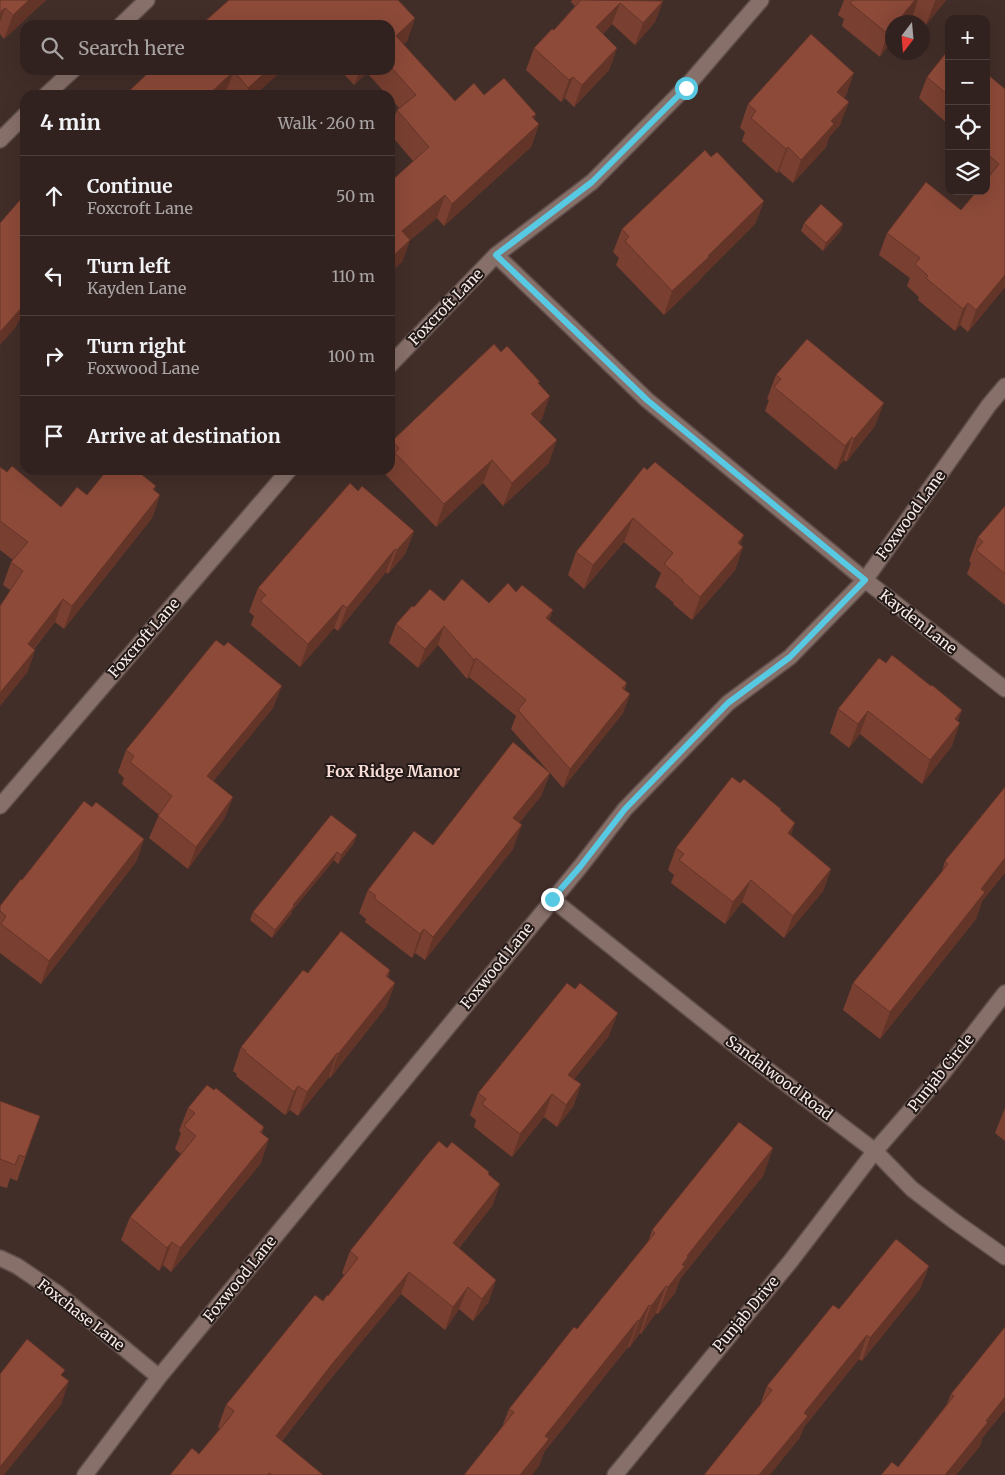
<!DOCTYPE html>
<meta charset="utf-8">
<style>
:root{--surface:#32221f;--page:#3d2f2c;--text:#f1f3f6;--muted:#a8a4a4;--line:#4d3f3d}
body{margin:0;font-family:Merriweather,serif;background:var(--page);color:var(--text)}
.controls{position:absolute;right:15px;top:15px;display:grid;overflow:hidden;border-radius:10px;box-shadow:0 5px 20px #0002}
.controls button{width:45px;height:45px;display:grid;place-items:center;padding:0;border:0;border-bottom:1px solid var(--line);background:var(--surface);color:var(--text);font:25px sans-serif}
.compass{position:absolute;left:885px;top:15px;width:45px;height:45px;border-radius:50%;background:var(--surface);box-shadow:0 5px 20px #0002;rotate:196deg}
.stop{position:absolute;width:15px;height:15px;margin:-11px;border:4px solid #58c9e3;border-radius:50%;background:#fff}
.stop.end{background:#58c9e3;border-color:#fff;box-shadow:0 1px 5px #0008}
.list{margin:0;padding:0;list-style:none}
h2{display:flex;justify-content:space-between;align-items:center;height:65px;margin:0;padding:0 20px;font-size:21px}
h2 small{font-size:16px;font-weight:400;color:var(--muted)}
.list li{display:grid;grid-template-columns:32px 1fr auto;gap:15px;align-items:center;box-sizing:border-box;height:80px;padding:0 20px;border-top:1px solid var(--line)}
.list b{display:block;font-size:19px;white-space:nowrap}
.list p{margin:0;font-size:16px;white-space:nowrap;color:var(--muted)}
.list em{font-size:16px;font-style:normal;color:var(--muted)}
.icon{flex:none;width:28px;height:28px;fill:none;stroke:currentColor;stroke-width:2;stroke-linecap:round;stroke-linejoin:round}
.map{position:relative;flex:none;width:1005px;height:1475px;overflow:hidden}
.search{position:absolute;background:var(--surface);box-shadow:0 5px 20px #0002;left:20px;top:20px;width:375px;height:55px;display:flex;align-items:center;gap:12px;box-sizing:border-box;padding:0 18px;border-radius:15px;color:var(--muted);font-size:19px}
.panel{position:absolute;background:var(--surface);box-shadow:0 5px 20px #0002;left:20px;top:90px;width:375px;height:385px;border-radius:15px}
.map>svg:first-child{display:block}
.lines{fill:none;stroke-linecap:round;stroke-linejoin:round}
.minor-casing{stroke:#5e4d49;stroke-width:18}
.minor{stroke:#877069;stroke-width:15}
.wall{fill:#794031}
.shaded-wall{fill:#633428}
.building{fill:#8d4a39;stroke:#633428}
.route{stroke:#58c9e3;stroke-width:6}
.labels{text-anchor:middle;stroke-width:4;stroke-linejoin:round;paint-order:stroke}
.street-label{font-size:15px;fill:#f8ebe7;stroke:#221917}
.neighbourhood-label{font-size:16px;font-weight:bold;fill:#f7dcd5;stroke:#221917}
</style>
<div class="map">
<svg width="1005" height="1475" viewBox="0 0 1005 1475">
<rect width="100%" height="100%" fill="#422e29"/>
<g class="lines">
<defs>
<path id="minor" d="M 121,25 L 147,0
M 46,95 L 73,70
M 0,140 L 25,115
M 496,255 L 647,400 L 865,580 L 1005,689
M 390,365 L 496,255 L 592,182 L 686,87 L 761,0
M 0,806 L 289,470
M 552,899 L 727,1039 L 875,1151 L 912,1189 L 954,1221 L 1005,1257
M 0,1258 L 17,1266 L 57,1293 L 159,1377
M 85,1475 L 159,1377 L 580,867 L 625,809 L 728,703 L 790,657 L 865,580 L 989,405 L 1005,386
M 615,1475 L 790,1262 L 875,1151 L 943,1073 L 1005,993"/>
</defs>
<use href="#minor" class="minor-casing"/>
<use href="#minor" class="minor"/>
</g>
<path class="wall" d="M 0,0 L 46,0 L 4,39 L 0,34 Z
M 229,0 L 415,18 L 407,41 L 403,44 L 455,101 L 484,95 L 536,114 L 534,119 L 539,124 L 531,147 L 444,226 L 437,218 L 410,240 L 402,262 L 413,161 L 390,134 L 390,129 L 397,110 L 399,108 L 390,98 L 390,95 L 387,95 L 367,73 L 354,85 L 340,70 L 390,70 L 390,25 L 200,25 Z
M 572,0 L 663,1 L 655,22 L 635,45 L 612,24 L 603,34 L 617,48 L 609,70 L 574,107 L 565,98 L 561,102 L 526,70 L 534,48 L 554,30 L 575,6 L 571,2 Z
M 844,0 L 946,0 L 926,25 L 913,15 L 907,22 L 892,22 L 880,57 L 842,26 L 844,19 L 838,15 Z
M 949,49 L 949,125 L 919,98 L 927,77 Z
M 283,70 L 261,89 L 259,94 L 258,95 L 227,95 L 225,94 L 162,72 Z
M 986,73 L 1005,89 L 1005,287 L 968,332 L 960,325 L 955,331 L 918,300 L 919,297 L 907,286 L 910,278 L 879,255 L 887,233 L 961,210 L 986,191 Z
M 846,96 L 844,98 L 840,125 L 829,137 L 826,147 L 793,183 L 779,171 L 777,173 L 742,141 L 745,132 L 740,128 L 748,104 Z
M 711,157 L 764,201 L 755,224 L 702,277 L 700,280 L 664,315 L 616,265 L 619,258 L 613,252 L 622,229 Z
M 804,223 L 843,224 L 840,232 L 823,251 L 801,231 Z
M 501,352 L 539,384 L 542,419 L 539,422 L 549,463 L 503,506 L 483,483 L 436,527 L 386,475 L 388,470 L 390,470 L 390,446 L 392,441 Z
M 776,375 L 875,426 L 846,462 L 844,460 L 836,470 L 765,411 L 769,400 L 767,399 Z
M 0,467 L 7,472 L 61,507 L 87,495 L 156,486 L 154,490 L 160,495 L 152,518 L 64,629 L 55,622 L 34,649 L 35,650 L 27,673 L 10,590 L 3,585 L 11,562 L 13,560 L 0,550 Z
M 644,467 L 743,547 L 735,570 L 692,620 L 673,604 L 674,603 L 655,587 L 661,573 L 624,542 L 584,589 L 568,575 L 576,552 Z
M 171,470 L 180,470 L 176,474 Z
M 182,470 L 192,470 L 187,475 Z
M 1005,506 L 1005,605 L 967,574 L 971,563 L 969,561 L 978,537 Z
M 414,531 L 405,554 L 388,574 L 386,572 L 338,631 L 334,628 L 300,667 L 251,625 L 254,616 L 249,612 L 258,588 Z
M 516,592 L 553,610 L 549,620 L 627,683 L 624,690 L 630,694 L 623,713 L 563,788 L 550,773 L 541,796 L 519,823 L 513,849 L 425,960 L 415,953 L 412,958 L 365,922 L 366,919 L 359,913 L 368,890 L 433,845 L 549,772 L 511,729 L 516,716 L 469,677 L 467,679 L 438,645 L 418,668 L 389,643 L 396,624 L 414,607 L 444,601 L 489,603 Z
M 879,658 L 958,721 L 952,746 L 922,784 L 860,734 L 849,748 L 830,733 L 838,709 Z
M 273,708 L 213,781 L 233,797 L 224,819 L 188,869 L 149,838 L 159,815 L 122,784 L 124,778 L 118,772 L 126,750 Z
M 740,783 L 781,809 L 780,811 L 791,835 L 831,869 L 823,891 L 784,938 L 742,902 L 725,924 L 671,883 L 674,875 L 668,870 L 676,848 Z
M 1005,787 L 1005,873 L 982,901 L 976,919 L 880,1039 L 843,1010 L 853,983 L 942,872 L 945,861 Z
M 92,807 L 144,839 L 136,862 L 41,984 L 0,953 L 0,906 L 22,880 Z
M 331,815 L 354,843 L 338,864 L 334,860 L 292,911 L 291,914 L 272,938 L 250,920 L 253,912 Z
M 390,970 L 388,977 L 395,983 L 386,1007 L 330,1078 L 329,1077 L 298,1116 L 290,1110 L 285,1115 L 236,1076 L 237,1074 L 233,1071 L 241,1047 L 308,973 Z
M 609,1036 L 574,1079 L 581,1084 L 573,1107 L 557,1127 L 544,1117 L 512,1157 L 474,1127 L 476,1120 L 470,1115 L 478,1093 Z
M 0,1101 L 40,1116 L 17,1181 L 10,1178 L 7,1188 L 0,1186 Z
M 188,1108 L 264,1127 L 262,1133 L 261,1163 L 171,1272 L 163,1265 L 159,1271 L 121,1240 L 130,1217 L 181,1154 L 175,1149 L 181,1133 L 179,1131 Z
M 1005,1108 L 1005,1141 L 995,1133 Z
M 447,1148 L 489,1172 L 489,1175 L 500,1184 L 492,1206 L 459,1248 L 496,1280 L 488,1303 L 473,1321 L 459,1309 L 445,1330 L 401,1294 L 324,1387 L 282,1441 L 323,1475 L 170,1475 L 199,1454 L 220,1429 L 218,1427 L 226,1405 L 323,1301 L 328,1296 L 344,1275 L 342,1273 L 350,1251 Z
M 773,1148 L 763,1176 L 680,1279 L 675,1293 L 658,1314 L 656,1313 L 641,1334 L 640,1333 L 629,1348 L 628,1347 L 544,1452 L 539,1466 L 502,1427 L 509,1409 L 577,1329 L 648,1242 L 652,1230 Z
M 929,1266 L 920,1289 L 862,1361 L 859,1359 L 804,1427 L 799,1439 L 760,1405 L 767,1386 L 839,1309 Z
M 1005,1327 L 1005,1410 L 982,1438 L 980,1446 L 956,1475 L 881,1475 L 898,1467 L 947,1404 L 951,1394 Z"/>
<path class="shaded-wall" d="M 29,0 L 46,0 L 4,39 L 13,15 Z
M 915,0 L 918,0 L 913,15 L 907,22 L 897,22 Z
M 936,0 L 946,0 L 926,25 L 935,1 Z
M 663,1 L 655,22 L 635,45 L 643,23 Z
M 620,3 L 612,24 L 588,49 L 596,27 Z
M 5,8 L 0,22 L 0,14 Z
M 415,18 L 407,41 L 390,56 L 396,36 Z
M 892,28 L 892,41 L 880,57 L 888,34 Z
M 617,48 L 609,70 L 574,107 L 582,85 Z
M 266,70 L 283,70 L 261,89 L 259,94 L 258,95 L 245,95 L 248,88 Z
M 360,70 L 369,70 L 367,73 L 354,85 Z
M 234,71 L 225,94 L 224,95 L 208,95 Z
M 854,73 L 846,96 L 829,115 L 837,92 Z
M 573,77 L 565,98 L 561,102 L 569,80 Z
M 849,102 L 840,125 L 829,137 L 826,147 L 793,183 L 801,160 L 831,121 Z
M 536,114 L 529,133 L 539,124 L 531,147 L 444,226 L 452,204 L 532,117 Z
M 788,147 L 779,171 L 777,173 L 786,149 Z
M 445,195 L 437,218 L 410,240 L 402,262 L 390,273 L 390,259 L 402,231 Z
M 764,201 L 755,224 L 702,277 L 700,280 L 664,315 L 672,291 Z
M 843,224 L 840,232 L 823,251 L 826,243 Z
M 1005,275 L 1005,287 L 968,332 L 976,310 Z
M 25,301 L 25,315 L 18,322 L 16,327 L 0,345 L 0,332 Z
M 968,303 L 960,325 L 955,331 L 963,309 Z
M 550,396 L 542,419 L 523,437 L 531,414 Z
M 884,403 L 875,426 L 846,462 L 854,439 Z
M 852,437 L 844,460 L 836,470 L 845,446 Z
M 557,440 L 549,463 L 503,506 L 512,483 Z
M 492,460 L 483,483 L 436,527 L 444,504 Z
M 189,470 L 192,470 L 187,475 Z
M 160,495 L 152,518 L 64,629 L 72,606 Z
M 633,518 L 624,542 L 584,589 L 593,565 Z
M 414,531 L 405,554 L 388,574 L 397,550 Z
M 744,535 L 737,554 L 743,547 L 735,570 L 692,620 L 700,597 Z
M 395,549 L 386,572 L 338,631 L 347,608 Z
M 63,599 L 55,622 L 19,666 L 28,644 Z
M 343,605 L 334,628 L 300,667 L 308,644 Z
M 553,610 L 546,629 L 546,618 Z
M 444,626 L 438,645 L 418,668 L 425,649 Z
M 35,650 L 27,673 L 0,706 L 0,693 Z
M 476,658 L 469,677 L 467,679 L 474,660 Z
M 282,686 L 273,708 L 199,799 L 207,776 Z
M 630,694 L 623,713 L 563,788 L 570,769 Z
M 962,710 L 955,729 L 960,723 L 952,746 L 922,784 L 930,760 L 955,719 Z
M 868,711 L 860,734 L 849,748 L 858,724 Z
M 550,773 L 541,796 L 504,842 L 513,818 Z
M 233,797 L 224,819 L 188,869 L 196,847 Z
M 795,823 L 787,846 L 788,833 Z
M 522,825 L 513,849 L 425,960 L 433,937 Z
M 357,835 L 354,843 L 338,864 L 341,855 Z
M 144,839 L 136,862 L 41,984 L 49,961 Z
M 337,852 L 334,860 L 292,911 L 291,914 L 272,938 L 275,930 L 293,905 Z
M 1005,858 L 1005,873 L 982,901 L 976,919 L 880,1039 L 890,1012 L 981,889 Z
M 831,869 L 823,891 L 784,938 L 793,916 Z
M 751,880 L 742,902 L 725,924 L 733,902 Z
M 424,929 L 415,953 L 412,958 L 420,934 Z
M 395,983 L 386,1007 L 330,1078 L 338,1054 Z
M 618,1013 L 609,1036 L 560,1097 L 568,1075 Z
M 337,1053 L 329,1077 L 298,1116 L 307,1092 Z
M 581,1084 L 573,1107 L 557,1127 L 566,1105 Z
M 298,1086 L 290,1110 L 285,1115 L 294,1092 Z
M 552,1094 L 544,1117 L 512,1157 L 520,1134 Z
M 269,1139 L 261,1163 L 171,1272 L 180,1248 Z
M 773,1148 L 763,1176 L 680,1279 L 675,1293 L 658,1314 L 668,1287 L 682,1265 L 687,1256 Z
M 500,1184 L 492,1206 L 445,1265 L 453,1243 Z
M 172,1242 L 163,1265 L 159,1271 L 167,1248 Z
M 929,1266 L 920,1289 L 862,1361 L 870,1338 Z
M 409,1272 L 401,1294 L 324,1387 L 268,1458 L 276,1436 L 332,1364 Z
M 496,1280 L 488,1303 L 473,1321 L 482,1299 Z
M 666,1286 L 656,1313 L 641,1334 L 651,1306 Z
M 468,1287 L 459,1309 L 445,1330 L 453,1307 Z
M 649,1305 L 640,1333 L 629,1348 L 639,1321 Z
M 638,1320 L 628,1347 L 544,1452 L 539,1466 L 532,1475 L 520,1475 L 545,1436 Z
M 867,1335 L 859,1359 L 804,1427 L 799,1439 L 770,1475 L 759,1475 L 804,1413 Z
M 69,1381 L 61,1405 L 4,1475 L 0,1475 L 0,1467 Z
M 1005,1397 L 1005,1410 L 982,1438 L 980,1446 L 956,1475 L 945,1475 L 986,1421 Z"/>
<path class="building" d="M 0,0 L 29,0 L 13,15 L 5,8 L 0,12 Z
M 229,0 L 398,0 L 415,18 L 396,36 L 455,101 L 474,83 L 484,95 L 504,78 L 536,114 L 532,117 L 539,124 L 452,204 L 445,195 L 402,231 L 410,240 L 390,259 L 390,182 L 429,147 L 397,110 L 416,95 L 390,66 L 390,25 L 327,25 L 322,20 L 317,25 L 201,25 Z
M 581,0 L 663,1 L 643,23 L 620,3 L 596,27 L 617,48 L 582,85 L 573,77 L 569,80 L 534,48 L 552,29 L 554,30 Z
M 853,0 L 915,0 L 897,22 L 892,22 L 892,28 L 888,34 L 850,3 Z
M 811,34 L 854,73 L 837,92 L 849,102 L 831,121 L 834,124 L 801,160 L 788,147 L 786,149 L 751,118 L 756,111 L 748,104 Z
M 949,49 L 949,96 L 927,77 Z
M 151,70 L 160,70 L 162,72 L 165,70 L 266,70 L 267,71 L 248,88 L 234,71 L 208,95 L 125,95 Z
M 986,73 L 1005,89 L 1005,275 L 976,310 L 968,303 L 963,309 L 926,278 L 928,276 L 915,264 L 920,258 L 887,233 L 926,182 L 961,210 L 977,191 L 986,191 L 986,180 L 999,164 L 986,153 Z
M 705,150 L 711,157 L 717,152 L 764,201 L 708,256 L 709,257 L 672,291 L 625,241 L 629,237 L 622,229 Z
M 20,200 L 25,205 L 25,301 L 23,303 L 24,305 L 0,332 L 0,223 Z
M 821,204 L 843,224 L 826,243 L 804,223 Z
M 807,339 L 884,403 L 854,439 L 852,437 L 845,446 L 774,387 L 781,379 L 776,375 Z
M 494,344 L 501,352 L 507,346 L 540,382 L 538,383 L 550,396 L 531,414 L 557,440 L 512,483 L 492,460 L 444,504 L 395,453 L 399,448 L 392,441 Z
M 655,462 L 744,535 L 738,543 L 743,547 L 700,597 L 682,581 L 683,580 L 664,564 L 673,553 L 633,518 L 593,565 L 576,552 L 644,467 L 647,470 Z
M 12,466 L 61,507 L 77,487 L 87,495 L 107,470 L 136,470 L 156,486 L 153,489 L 160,495 L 72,606 L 63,599 L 28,644 L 35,650 L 0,693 L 0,606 L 23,571 L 11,562 L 28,542 L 0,521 L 0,467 L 7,472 Z
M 350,483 L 358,491 L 362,486 L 414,531 L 397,550 L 395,549 L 347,608 L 343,605 L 308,644 L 260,601 L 266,595 L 258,588 Z
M 1005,506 L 1005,574 L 976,550 L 983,542 L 978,537 Z
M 462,579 L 489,603 L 508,583 L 516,592 L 522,585 L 553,610 L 546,618 L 627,683 L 622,688 L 630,694 L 570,769 L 518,710 L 526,700 L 476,658 L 474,660 L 444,626 L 425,649 L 396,624 L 412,606 L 414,607 L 430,589 L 444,601 Z
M 216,640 L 224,646 L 228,642 L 282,686 L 207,776 L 233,797 L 196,847 L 158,816 L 172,796 L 130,762 L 134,756 L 126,750 Z
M 892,655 L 931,686 L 932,685 L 962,710 L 955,719 L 960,723 L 930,760 L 868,711 L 858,724 L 838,709 L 879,658 L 886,663 Z
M 513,742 L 550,773 L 513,818 L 522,825 L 433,937 L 424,929 L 420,934 L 374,898 L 376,896 L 368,890 L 414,831 L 433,845 Z
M 732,777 L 740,783 L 744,779 L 781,809 L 780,810 L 795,823 L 788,833 L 831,869 L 793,916 L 751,880 L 733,902 L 679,860 L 684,854 L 676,848 Z
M 1005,787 L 1005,858 L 981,889 L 985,892 L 890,1012 L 853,983 L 948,864 L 945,861 Z
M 84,801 L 92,807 L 96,802 L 144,839 L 49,961 L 1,924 L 6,916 L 0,911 L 0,906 L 21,879 L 22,880 Z
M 331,815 L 357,835 L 341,855 L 337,852 L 293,905 L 294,906 L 275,930 L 253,912 Z
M 341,931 L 390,970 L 386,976 L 395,983 L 338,1054 L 337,1053 L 307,1092 L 298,1086 L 294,1092 L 245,1052 L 246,1051 L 241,1047 L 303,970 L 308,973 Z
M 567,983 L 575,989 L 580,983 L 618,1013 L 568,1075 L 581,1084 L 566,1105 L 552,1094 L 520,1134 L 482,1104 L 486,1099 L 478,1093 Z
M 207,1085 L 214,1090 L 216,1088 L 264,1127 L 260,1132 L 269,1139 L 180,1248 L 172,1242 L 167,1248 L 130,1217 L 196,1136 L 184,1126 L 195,1113 L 188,1108 Z
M 0,1101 L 40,1116 L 25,1157 L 19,1155 L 15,1165 L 0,1159 Z
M 739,1122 L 773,1148 L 687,1256 L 688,1257 L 682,1265 L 685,1266 L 668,1287 L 666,1286 L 651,1306 L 649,1305 L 639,1321 L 638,1320 L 545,1436 L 549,1439 L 520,1475 L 464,1475 L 514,1412 L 509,1409 L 574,1327 L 577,1329 L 655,1233 L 652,1230 Z
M 439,1141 L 447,1148 L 452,1142 L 489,1172 L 488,1174 L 500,1184 L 453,1243 L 496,1280 L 482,1299 L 468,1287 L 453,1307 L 409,1272 L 332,1364 L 276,1436 L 323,1475 L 272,1475 L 269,1473 L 267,1475 L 170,1475 L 192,1448 L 199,1454 L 230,1417 L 234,1411 L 226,1405 L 315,1295 L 323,1301 L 327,1295 L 328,1296 L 358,1258 L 350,1251 L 426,1156 Z
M 896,1239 L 929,1266 L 870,1338 L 867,1335 L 804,1413 L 808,1416 L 759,1475 L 704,1475 L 772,1390 L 767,1386 L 833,1305 L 839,1309 Z
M 1005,1327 L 1005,1397 L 986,1421 L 988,1422 L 945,1475 L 881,1475 L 892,1462 L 898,1467 L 954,1396 L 951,1394 Z
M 27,1339 L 65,1370 L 61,1375 L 69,1381 L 0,1467 L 0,1374 Z"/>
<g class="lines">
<path class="route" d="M 552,899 L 580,867 L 625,809 L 728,703 L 790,657 L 865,580 L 647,400 L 496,255 L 592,182 L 686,88"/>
</g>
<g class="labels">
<g class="street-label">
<text transform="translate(446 307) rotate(-46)" y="5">Foxcroft Lane</text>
<text transform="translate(911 515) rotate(-54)" y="5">Foxwood Lane</text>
<text transform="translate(918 622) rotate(38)" y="5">Kayden Lane</text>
<text transform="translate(144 638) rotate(-49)" y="5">Foxcroft Lane</text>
<text transform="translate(497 966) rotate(-51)" y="5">Foxwood Lane</text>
<text transform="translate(941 1073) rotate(-51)" y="5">Punjab Circle</text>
<text transform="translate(779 1078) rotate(37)" y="5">Sandalwood Road</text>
<text transform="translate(240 1279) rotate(-51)" y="5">Foxwood Lane</text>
<text transform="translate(746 1314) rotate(-50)" y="5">Punjab Drive</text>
<text transform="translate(81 1315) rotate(38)" y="5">Foxchase Lane</text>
</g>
<g class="neighbourhood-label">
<text x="393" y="777">Fox Ridge Manor</text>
</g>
</g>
</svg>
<div class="controls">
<button>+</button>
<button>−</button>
<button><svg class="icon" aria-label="locate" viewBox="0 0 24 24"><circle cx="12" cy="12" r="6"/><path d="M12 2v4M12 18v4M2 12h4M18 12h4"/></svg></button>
<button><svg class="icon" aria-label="layers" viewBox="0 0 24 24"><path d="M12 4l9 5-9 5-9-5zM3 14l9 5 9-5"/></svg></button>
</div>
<svg class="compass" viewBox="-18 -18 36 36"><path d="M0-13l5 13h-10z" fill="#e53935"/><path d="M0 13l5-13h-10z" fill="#a8a4a4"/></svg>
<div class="stop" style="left:686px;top:88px"></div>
<div class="stop end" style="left:552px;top:899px"></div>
<div class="search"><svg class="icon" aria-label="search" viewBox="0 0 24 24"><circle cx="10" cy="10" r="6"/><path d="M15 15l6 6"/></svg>Search here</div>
<section class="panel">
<h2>4 min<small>Walk · 260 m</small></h2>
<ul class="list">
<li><svg class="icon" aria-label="ahead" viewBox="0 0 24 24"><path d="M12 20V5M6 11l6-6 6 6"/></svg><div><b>Continue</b><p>Foxcroft Lane</p></div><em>50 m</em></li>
<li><svg class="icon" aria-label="left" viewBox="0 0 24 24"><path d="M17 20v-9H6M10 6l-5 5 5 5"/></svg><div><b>Turn left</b><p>Kayden Lane</p></div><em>110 m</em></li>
<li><svg class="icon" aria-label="right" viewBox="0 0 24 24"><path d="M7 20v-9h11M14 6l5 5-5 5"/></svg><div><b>Turn right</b><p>Foxwood Lane</p></div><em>100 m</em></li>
<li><svg class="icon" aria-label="arrive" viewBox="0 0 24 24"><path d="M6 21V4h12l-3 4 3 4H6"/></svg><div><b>Arrive at destination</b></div></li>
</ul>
</section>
</div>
